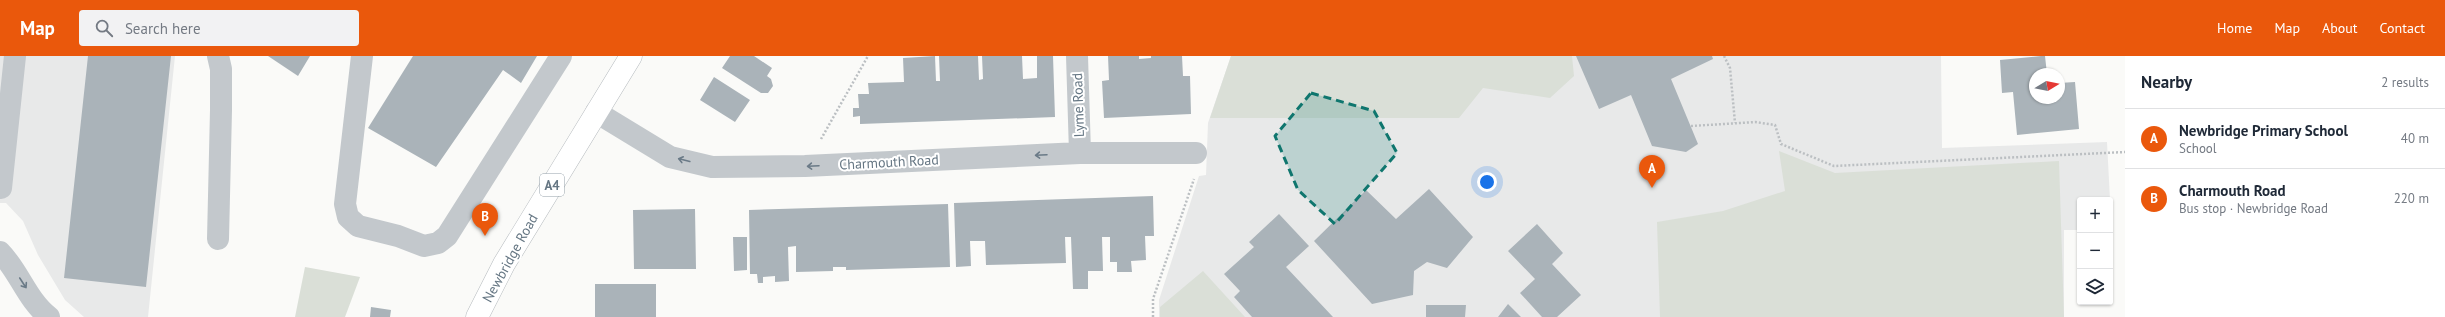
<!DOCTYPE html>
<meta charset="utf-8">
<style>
:root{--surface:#fff;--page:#f2f2f3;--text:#1f2937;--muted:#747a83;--line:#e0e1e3;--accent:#ea580c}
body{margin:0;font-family:"PT Sans",sans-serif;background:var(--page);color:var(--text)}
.controls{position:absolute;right:12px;bottom:12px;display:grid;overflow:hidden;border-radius:4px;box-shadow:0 1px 3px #0004}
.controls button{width:36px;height:36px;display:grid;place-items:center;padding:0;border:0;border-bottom:1px solid var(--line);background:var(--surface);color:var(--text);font:20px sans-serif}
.compass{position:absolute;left:2029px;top:12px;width:36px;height:36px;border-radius:50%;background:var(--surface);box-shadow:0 1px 3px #0004;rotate:80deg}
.you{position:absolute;left:1487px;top:126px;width:14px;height:14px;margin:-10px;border:3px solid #fff;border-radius:50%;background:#1a73e8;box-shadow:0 0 0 6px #1a73e833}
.badge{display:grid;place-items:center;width:26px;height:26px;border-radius:50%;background:var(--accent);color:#fff;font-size:13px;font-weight:700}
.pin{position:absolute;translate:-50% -33px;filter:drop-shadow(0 1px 2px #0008)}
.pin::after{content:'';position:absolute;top:21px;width:14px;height:12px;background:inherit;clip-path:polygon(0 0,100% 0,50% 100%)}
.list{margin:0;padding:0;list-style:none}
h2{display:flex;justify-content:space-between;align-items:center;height:52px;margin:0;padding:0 16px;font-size:17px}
h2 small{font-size:13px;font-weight:400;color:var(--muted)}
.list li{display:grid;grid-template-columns:26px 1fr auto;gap:12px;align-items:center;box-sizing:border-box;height:60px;padding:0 16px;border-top:1px solid var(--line)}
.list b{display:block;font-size:15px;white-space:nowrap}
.list p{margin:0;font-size:13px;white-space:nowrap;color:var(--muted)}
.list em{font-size:13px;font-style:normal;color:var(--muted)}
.icon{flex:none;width:22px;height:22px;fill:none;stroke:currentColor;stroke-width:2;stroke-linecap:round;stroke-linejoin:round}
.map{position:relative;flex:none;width:2125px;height:261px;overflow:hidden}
header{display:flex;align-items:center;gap:24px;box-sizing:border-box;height:56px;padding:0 20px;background:var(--accent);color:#fff}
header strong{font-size:19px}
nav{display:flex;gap:22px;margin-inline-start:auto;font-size:14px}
.search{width:280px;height:36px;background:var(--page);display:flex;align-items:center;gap:10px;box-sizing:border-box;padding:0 14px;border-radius:4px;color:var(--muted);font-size:15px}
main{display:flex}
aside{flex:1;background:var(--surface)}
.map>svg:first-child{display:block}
.built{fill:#e8e9e9}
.green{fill:#dadfd7}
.building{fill:#aab3b9}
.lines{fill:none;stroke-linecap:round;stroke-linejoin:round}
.major-casing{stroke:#b5babe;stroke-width:23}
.path{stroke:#bbbfc2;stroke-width:2.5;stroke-dasharray:2 2;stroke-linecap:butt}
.minor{stroke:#c3c8cc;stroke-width:22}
.major{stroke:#fff;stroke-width:22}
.oneway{stroke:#6a7a87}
.marked{fill:#0f766e;fill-opacity:0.2;stroke:#0f766e;stroke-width:3;stroke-dasharray:8 5;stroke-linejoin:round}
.labels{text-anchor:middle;stroke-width:4;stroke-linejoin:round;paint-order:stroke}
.shield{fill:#fff;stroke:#939fa8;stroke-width:1}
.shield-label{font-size:13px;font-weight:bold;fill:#657683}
.street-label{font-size:14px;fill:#657683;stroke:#fff}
</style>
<header>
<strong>Map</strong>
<div class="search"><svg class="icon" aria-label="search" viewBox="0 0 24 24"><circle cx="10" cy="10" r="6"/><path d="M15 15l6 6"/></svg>Search here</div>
<nav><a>Home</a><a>Map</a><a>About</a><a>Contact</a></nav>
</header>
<main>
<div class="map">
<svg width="2125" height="261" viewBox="0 0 2125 261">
<rect width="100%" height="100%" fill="#fafaf8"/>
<path class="built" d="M 0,0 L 175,0 L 148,261 L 84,261 L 65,244 L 38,199 L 23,165 L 6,147 L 0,147 Z
M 1231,0 L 1941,0 L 1942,92 L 2107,86 L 2110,144 L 2080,144 L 2080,174 L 2064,174 L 2064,261 L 1159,261 L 1159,244 L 1199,120 L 1206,119 L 1208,67 Z"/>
<path class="green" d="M 1231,0 L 1572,0 L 1574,20 L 1550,42 L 1483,32 L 1459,62 L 1210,62 Z
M 1779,95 L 1835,117 L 2059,105 L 2064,261 L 1660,261 L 1657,166 L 1723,155 L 1785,135 Z
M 305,211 L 360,221 L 345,261 L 295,261 Z
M 1203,215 L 1245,261 L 1160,261 L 1160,251 Z"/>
<path class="building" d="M 88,0 L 171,0 L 146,231 L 64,222 Z
M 268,0 L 310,0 L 298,20 Z
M 413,0 L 537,0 L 521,27 L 503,14 L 436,111 L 368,72 Z
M 730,0 L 754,0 L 772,12 L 767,20 L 771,23 L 773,30 L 768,37 L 761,37 L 722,12 Z
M 935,0 L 936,25 L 940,25 L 939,0 L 978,0 L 979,24 L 983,23 L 982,0 L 1022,0 L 1023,23 L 1037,22 L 1037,0 L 1053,0 L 1055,61 L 860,68 L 860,60 L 853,61 L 853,52 L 859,52 L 858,38 L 869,38 L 868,27 L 904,26 L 903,2 Z
M 1108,0 L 1139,0 L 1139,3 L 1151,2 L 1151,0 L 1182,0 L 1183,20 L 1190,20 L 1191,58 L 1104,62 L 1102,25 L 1109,24 Z
M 1576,0 L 1712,0 L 1713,3 L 1671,23 L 1698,88 L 1686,96 L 1652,90 L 1631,39 L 1599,53 Z
M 2041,0 L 2045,0 L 2047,18 L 2035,18 L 2035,42 L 2059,42 L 2059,27 L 2075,26 L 2079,73 L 2017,79 L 2013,36 L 2002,37 L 2000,4 Z
M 714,21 L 750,44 L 735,66 L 700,44 Z
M 1429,133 L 1473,181 L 1447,212 L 1427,206 L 1414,215 L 1413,239 L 1372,248 L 1314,185 L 1366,134 L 1396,163 Z
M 1153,140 L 1154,180 L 1145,180 L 1146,204 L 1131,205 L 1132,216 L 1117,216 L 1117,206 L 1110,206 L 1110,181 L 1102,181 L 1103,215 L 1088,215 L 1088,233 L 1073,233 L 1071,181 L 1065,181 L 1066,207 L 986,209 L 985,185 L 970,185 L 971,210 L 956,211 L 954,147 Z
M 948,148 L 950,211 L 846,214 L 846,211 L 833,211 L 833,215 L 796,216 L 796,190 L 788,191 L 789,225 L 775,226 L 775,220 L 763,221 L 763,227 L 758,227 L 757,218 L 750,218 L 749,154 Z
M 695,153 L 696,213 L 634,213 L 633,154 Z
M 1279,158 L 1309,190 L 1286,211 L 1333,261 L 1252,261 L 1234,241 L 1240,235 L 1224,218 L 1254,191 L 1249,186 Z
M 1537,168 L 1563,197 L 1552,208 L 1581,239 L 1557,261 L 1542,261 L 1520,237 L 1535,223 L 1508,195 Z
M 733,181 L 747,181 L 747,214 L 734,215 Z
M 595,228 L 656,228 L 656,261 L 595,261 Z
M 1508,248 L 1521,261 L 1498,261 Z
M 1426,249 L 1466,249 L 1465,261 L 1426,261 Z
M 371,251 L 391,254 L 390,261 L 370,261 Z"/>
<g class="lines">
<defs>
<path id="major" d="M 477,261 L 504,208 L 631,0"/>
</defs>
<use href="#major" class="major-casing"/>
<path class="path" d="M 1724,0 L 1730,12 L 1735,67
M 1691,70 L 1755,66 L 1775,69 L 1781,88 L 1834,110 L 2125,96
M 821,83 L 868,0
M 1153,261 L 1153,243 L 1194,123"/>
<path class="minor" d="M 218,0 L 221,13 L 221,54 L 218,183
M 362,0 L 345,148 L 348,161 L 358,170 L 398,180 L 424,190 L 438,187 L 447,180 L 561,0
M 1077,0 L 1080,97
M 596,56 L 670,101 L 712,111 L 805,110 L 1080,97 L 1196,97
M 1,132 L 15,0
M 0,196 C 19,215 27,244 49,261"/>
<use href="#major" class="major"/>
</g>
<defs><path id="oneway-shaft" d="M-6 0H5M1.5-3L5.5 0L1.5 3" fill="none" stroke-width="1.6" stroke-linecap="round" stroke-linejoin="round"/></defs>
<g class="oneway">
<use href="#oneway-shaft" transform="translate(1041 99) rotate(177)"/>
<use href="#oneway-shaft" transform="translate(684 104) rotate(-166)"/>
<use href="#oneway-shaft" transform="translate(813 110) rotate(177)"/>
<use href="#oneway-shaft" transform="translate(23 227) rotate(57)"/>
</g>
<path class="marked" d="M 1311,37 L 1374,55 L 1397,97 L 1335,168 L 1298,134 L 1275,80 Z"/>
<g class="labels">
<rect class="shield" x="540" y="118" width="24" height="22" rx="3"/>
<g class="shield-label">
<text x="552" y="134">A4</text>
</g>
<g class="street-label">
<text transform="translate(1078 49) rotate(-92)" y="5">Lyme Road</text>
<text transform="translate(889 106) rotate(-3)" y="5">Charmouth Road</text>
<text transform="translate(510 202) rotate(-61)" y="5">Newbridge Road</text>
</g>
</g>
</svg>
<div class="controls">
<button>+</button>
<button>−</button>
<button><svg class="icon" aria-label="layers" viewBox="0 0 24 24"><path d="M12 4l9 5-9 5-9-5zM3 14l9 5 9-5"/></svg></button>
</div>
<svg class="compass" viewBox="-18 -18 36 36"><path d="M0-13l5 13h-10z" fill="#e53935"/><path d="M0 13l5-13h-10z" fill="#747a83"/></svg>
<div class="you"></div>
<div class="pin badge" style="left:1652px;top:132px">A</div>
<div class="pin badge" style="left:485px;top:180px">B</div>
</div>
<aside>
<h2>Nearby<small>2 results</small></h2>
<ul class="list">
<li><span class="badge">A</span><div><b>Newbridge Primary School</b><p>School</p></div><em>40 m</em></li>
<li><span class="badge">B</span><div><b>Charmouth Road</b><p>Bus stop · Newbridge Road</p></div><em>220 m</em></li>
</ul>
</aside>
</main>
